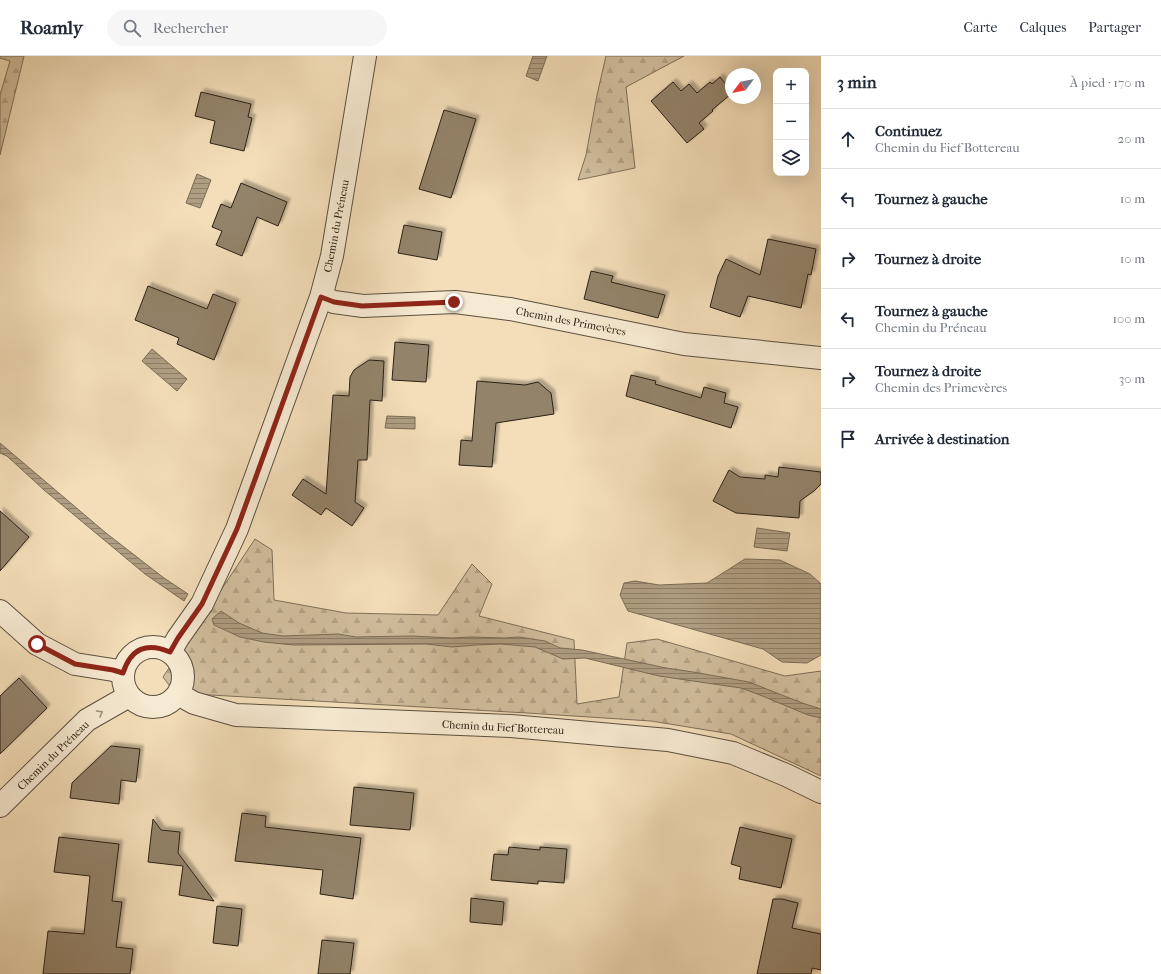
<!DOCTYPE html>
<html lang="fr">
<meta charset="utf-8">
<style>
:root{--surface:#fff;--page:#f6f6f7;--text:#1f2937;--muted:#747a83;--line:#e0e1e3}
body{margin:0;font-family:"IM FELL French Canon",serif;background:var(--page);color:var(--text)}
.controls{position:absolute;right:12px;top:12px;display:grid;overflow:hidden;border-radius:8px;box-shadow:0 4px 16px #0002}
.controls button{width:36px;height:36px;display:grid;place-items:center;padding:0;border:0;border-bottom:1px solid var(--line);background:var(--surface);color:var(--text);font:20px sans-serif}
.compass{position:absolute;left:725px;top:12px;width:36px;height:36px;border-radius:50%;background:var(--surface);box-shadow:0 4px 16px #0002;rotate:238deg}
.stop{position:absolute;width:12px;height:12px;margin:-9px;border:3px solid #8f2418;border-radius:50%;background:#fff}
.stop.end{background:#8f2418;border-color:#fff;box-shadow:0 1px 4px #0008}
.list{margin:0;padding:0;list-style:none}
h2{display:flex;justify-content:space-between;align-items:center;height:52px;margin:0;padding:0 16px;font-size:17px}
h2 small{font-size:13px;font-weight:400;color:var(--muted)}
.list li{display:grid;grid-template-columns:26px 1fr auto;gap:12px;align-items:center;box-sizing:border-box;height:60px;padding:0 16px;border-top:1px solid var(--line)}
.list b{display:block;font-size:15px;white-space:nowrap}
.list p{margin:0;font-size:13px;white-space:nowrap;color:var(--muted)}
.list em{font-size:13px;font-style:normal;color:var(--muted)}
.icon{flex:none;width:22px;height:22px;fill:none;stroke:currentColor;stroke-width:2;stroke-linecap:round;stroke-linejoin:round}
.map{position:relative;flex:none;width:821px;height:918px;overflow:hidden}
header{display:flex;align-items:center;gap:24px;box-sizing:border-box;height:56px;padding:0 20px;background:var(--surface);border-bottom:1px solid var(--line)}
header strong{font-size:19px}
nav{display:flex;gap:22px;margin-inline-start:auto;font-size:14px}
.search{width:280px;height:36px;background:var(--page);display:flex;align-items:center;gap:10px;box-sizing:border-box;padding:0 14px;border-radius:22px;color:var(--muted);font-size:15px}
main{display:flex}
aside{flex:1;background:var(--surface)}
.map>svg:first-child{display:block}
.forest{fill:url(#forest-firs);stroke:#7e7059}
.water{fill:url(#water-rules);stroke:#7a6c56}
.building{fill:#93836a;stroke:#2a2115;filter:url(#shadow)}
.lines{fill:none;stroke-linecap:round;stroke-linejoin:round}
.minor-casing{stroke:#5c503e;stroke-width:24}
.minor{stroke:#f7ead2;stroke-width:22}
.oneway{stroke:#9b907d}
.route{stroke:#8f2418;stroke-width:5}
.labels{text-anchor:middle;stroke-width:3;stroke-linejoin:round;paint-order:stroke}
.street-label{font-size:11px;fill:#2a2115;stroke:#f7ead2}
</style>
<header>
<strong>Roamly</strong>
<div class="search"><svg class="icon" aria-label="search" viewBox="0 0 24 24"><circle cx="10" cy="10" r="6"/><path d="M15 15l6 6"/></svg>Rechercher</div>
<nav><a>Carte</a><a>Calques</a><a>Partager</a></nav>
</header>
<main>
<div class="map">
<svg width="821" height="918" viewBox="0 0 821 918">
<defs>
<pattern id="forest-firs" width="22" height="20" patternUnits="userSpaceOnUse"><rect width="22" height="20" fill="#d1be9d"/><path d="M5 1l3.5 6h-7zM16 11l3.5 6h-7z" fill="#b4a386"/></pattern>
<pattern id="water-rules" width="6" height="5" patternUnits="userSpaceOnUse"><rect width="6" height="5" fill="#af9e81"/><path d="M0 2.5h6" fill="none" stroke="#8f8068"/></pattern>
<filter id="shadow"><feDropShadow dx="3.5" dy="-3.5" stdDeviation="1" flood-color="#0004"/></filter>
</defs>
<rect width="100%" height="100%" fill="#f3deb9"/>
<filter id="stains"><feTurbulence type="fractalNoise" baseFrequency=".005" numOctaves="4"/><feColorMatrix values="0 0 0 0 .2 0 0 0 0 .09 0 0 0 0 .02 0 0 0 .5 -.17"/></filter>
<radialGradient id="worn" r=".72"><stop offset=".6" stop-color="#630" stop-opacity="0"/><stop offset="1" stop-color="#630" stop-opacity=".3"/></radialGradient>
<path class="forest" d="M 0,0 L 24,0 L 0,99 L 0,39 L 10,5 L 0,2 Z
M 606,0 L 684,0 L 626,31 L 635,112 L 578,124 L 586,99 L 597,39 Z
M 255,483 L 272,494 L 274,544 L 346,557 L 438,559 L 472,508 L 492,528 L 479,560 L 574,584 L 577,648 L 619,641 L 627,587 L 657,583 L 785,620 L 821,615 L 821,720 L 731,678 L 651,665 L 527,657 L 175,637 L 163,621 Z"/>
<path class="water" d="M 533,0 L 547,0 L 538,25 L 526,20 Z
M 197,118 L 211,124 L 200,152 L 186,147 Z
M 152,293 L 187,323 L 177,335 L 142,305 Z
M 387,360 L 415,361 L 415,373 L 385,372 Z
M 0,387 L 106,477 L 164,522 L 188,538 L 184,545 L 145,518 L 44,434 L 7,400 L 0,397 Z
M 757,472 L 790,477 L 787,495 L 754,491 Z
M 745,503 L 780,504 L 810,518 L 821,528 L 821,599 L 807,607 L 782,606 L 763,593 L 628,555 L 620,539 L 624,527 L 635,525 L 659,529 L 707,527 Z
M 221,555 L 239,567 L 262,577 L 283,580 L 338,578 L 356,581 L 412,580 L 452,582 L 471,581 L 504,582 L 519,581 L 545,585 L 560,592 L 582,594 L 666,612 L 693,616 L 749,626 L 802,647 L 821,653 L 821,662 L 808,659 L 760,639 L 741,632 L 659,620 L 585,602 L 563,603 L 535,591 L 501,588 L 476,589 L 452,591 L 426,588 L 293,589 L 264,586 L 240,581 L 214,569 L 212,563 Z"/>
<path class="building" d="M 720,21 L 731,34 L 731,38 L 712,54 L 713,55 L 699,67 L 704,73 L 687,87 L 651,45 L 673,26 L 681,35 L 689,28 L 697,37 L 710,26 L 712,28 Z
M 201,36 L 251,48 L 248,61 L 252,62 L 244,95 L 210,87 L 215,65 L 195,60 Z
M 444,54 L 476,63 L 451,142 L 419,133 Z
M 241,127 L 287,146 L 278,170 L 257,161 L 242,200 L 216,189 L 222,175 L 212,171 L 221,148 L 231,152 Z
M 404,169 L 442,176 L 437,204 L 398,197 Z
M 768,183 L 816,193 L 811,219 L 808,218 L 801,252 L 748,240 L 740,261 L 710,251 L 718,220 L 726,203 L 760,219 Z
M 591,215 L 613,220 L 611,226 L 665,239 L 658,262 L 584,243 Z
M 148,230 L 207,253 L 213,238 L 236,247 L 214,304 L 177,288 L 179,282 L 135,264 Z
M 395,286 L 429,289 L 426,326 L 392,324 Z
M 369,304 L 384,305 L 382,345 L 370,344 L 367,404 L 358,404 L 355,446 L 364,452 L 352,470 L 326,452 L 321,459 L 292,439 L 303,423 L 326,438 L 333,339 L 349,340 L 350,321 L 354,314 Z
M 631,319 L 656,325 L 655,328 L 701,342 L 704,331 L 726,337 L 724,347 L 738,351 L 731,372 L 626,340 Z
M 477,325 L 525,329 L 538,326 L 551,337 L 554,358 L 496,367 L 492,411 L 459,409 L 461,384 L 472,385 Z
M 779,411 L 821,416 L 821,428 L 814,435 L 800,445 L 799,462 L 736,457 L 713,445 L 729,414 L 740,421 L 765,423 L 765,419 L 778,421 Z
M 0,455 L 29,481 L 0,515 Z
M 19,622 L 47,652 L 0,698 L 0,640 Z
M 111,690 L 140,693 L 136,726 L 121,724 L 119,748 L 70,742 L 72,727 Z
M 354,731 L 414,737 L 410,774 L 350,769 Z
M 242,757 L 266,760 L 265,771 L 361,782 L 353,843 L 320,838 L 323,814 L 235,805 Z
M 153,763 L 161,774 L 180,776 L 178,797 L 214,845 L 179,839 L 183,810 L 148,806 Z
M 740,771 L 792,783 L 781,832 L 739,823 L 741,811 L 731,808 Z
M 59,781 L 119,788 L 112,845 L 122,846 L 116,891 L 133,893 L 130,918 L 43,918 L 48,875 L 84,878 L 90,820 L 54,816 Z
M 509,791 L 540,794 L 540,791 L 567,793 L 564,827 L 538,825 L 538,828 L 491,824 L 494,798 L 508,799 Z
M 471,842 L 504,846 L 502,869 L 470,866 Z
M 773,843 L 782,843 L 798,847 L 792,872 L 821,878 L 821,914 L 812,912 L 811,918 L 757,918 Z
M 217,850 L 242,853 L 238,890 L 213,887 Z
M 322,884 L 354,887 L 350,918 L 318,918 Z"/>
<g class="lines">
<defs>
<path id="minor" d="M 321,241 L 334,246 L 363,250 L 455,246 L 510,253 L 684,288 L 821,302
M 0,555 L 37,588 L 75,608 L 113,614 L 123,617
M123 621a30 30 0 1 1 60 0a30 30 0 1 1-60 0Z
M 170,596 L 178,582 L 202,548 L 237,473 L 321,241 L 332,200 L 365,0
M 178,638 L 194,647 L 236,659 L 511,670 L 668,684 L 733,697 L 786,719 L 821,736
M 0,750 L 87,664 L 129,640"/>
</defs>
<use href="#minor" class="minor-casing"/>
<use href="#minor" class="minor"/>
</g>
<defs><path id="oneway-chevron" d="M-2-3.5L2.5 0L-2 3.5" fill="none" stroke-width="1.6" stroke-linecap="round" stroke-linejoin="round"/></defs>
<use class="oneway" href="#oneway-chevron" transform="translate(100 657) rotate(-30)"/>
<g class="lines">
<path class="route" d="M 37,588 L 75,608 L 113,614 L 123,617 C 131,592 147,586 170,596 L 178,582 L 202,548 L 237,473 L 321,241 L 334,246 L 362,250 L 454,246"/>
</g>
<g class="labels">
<g class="street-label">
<text transform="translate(336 170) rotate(-79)" y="4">Chemin du Préneau</text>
<text transform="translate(571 265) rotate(11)" y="4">Chemin des Primevères</text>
<text transform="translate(503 671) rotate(3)" y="4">Chemin du Fief Bottereau</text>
<text transform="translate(53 699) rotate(-44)" y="4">Chemin du Préneau</text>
</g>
</g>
<rect width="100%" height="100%" filter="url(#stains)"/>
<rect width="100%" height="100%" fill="url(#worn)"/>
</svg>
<div class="controls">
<button>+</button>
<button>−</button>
<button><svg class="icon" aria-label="layers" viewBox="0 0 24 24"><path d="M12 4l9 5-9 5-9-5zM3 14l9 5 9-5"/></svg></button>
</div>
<svg class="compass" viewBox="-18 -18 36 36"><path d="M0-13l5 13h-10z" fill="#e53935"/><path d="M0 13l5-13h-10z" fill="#747a83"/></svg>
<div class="stop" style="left:37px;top:588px"></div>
<div class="stop end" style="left:454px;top:246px"></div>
</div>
<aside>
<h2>3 min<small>À pied · 170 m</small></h2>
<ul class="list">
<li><svg class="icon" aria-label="ahead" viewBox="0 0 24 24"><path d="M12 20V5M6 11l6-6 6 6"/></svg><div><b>Continuez</b><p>Chemin du Fief Bottereau</p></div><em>20 m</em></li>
<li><svg class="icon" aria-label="left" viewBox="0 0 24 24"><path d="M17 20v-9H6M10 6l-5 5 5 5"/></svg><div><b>Tournez à gauche</b></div><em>10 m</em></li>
<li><svg class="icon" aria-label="right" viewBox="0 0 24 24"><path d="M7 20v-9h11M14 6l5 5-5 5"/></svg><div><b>Tournez à droite</b></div><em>10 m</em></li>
<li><svg class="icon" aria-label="left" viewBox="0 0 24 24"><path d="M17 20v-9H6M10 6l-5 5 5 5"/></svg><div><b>Tournez à gauche</b><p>Chemin du Préneau</p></div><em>100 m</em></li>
<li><svg class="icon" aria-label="right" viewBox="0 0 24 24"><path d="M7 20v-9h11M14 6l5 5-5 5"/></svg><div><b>Tournez à droite</b><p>Chemin des Primevères</p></div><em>30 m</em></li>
<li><svg class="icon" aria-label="arrive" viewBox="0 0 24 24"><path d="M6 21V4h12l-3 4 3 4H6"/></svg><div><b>Arrivée à destination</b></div></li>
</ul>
</aside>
</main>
